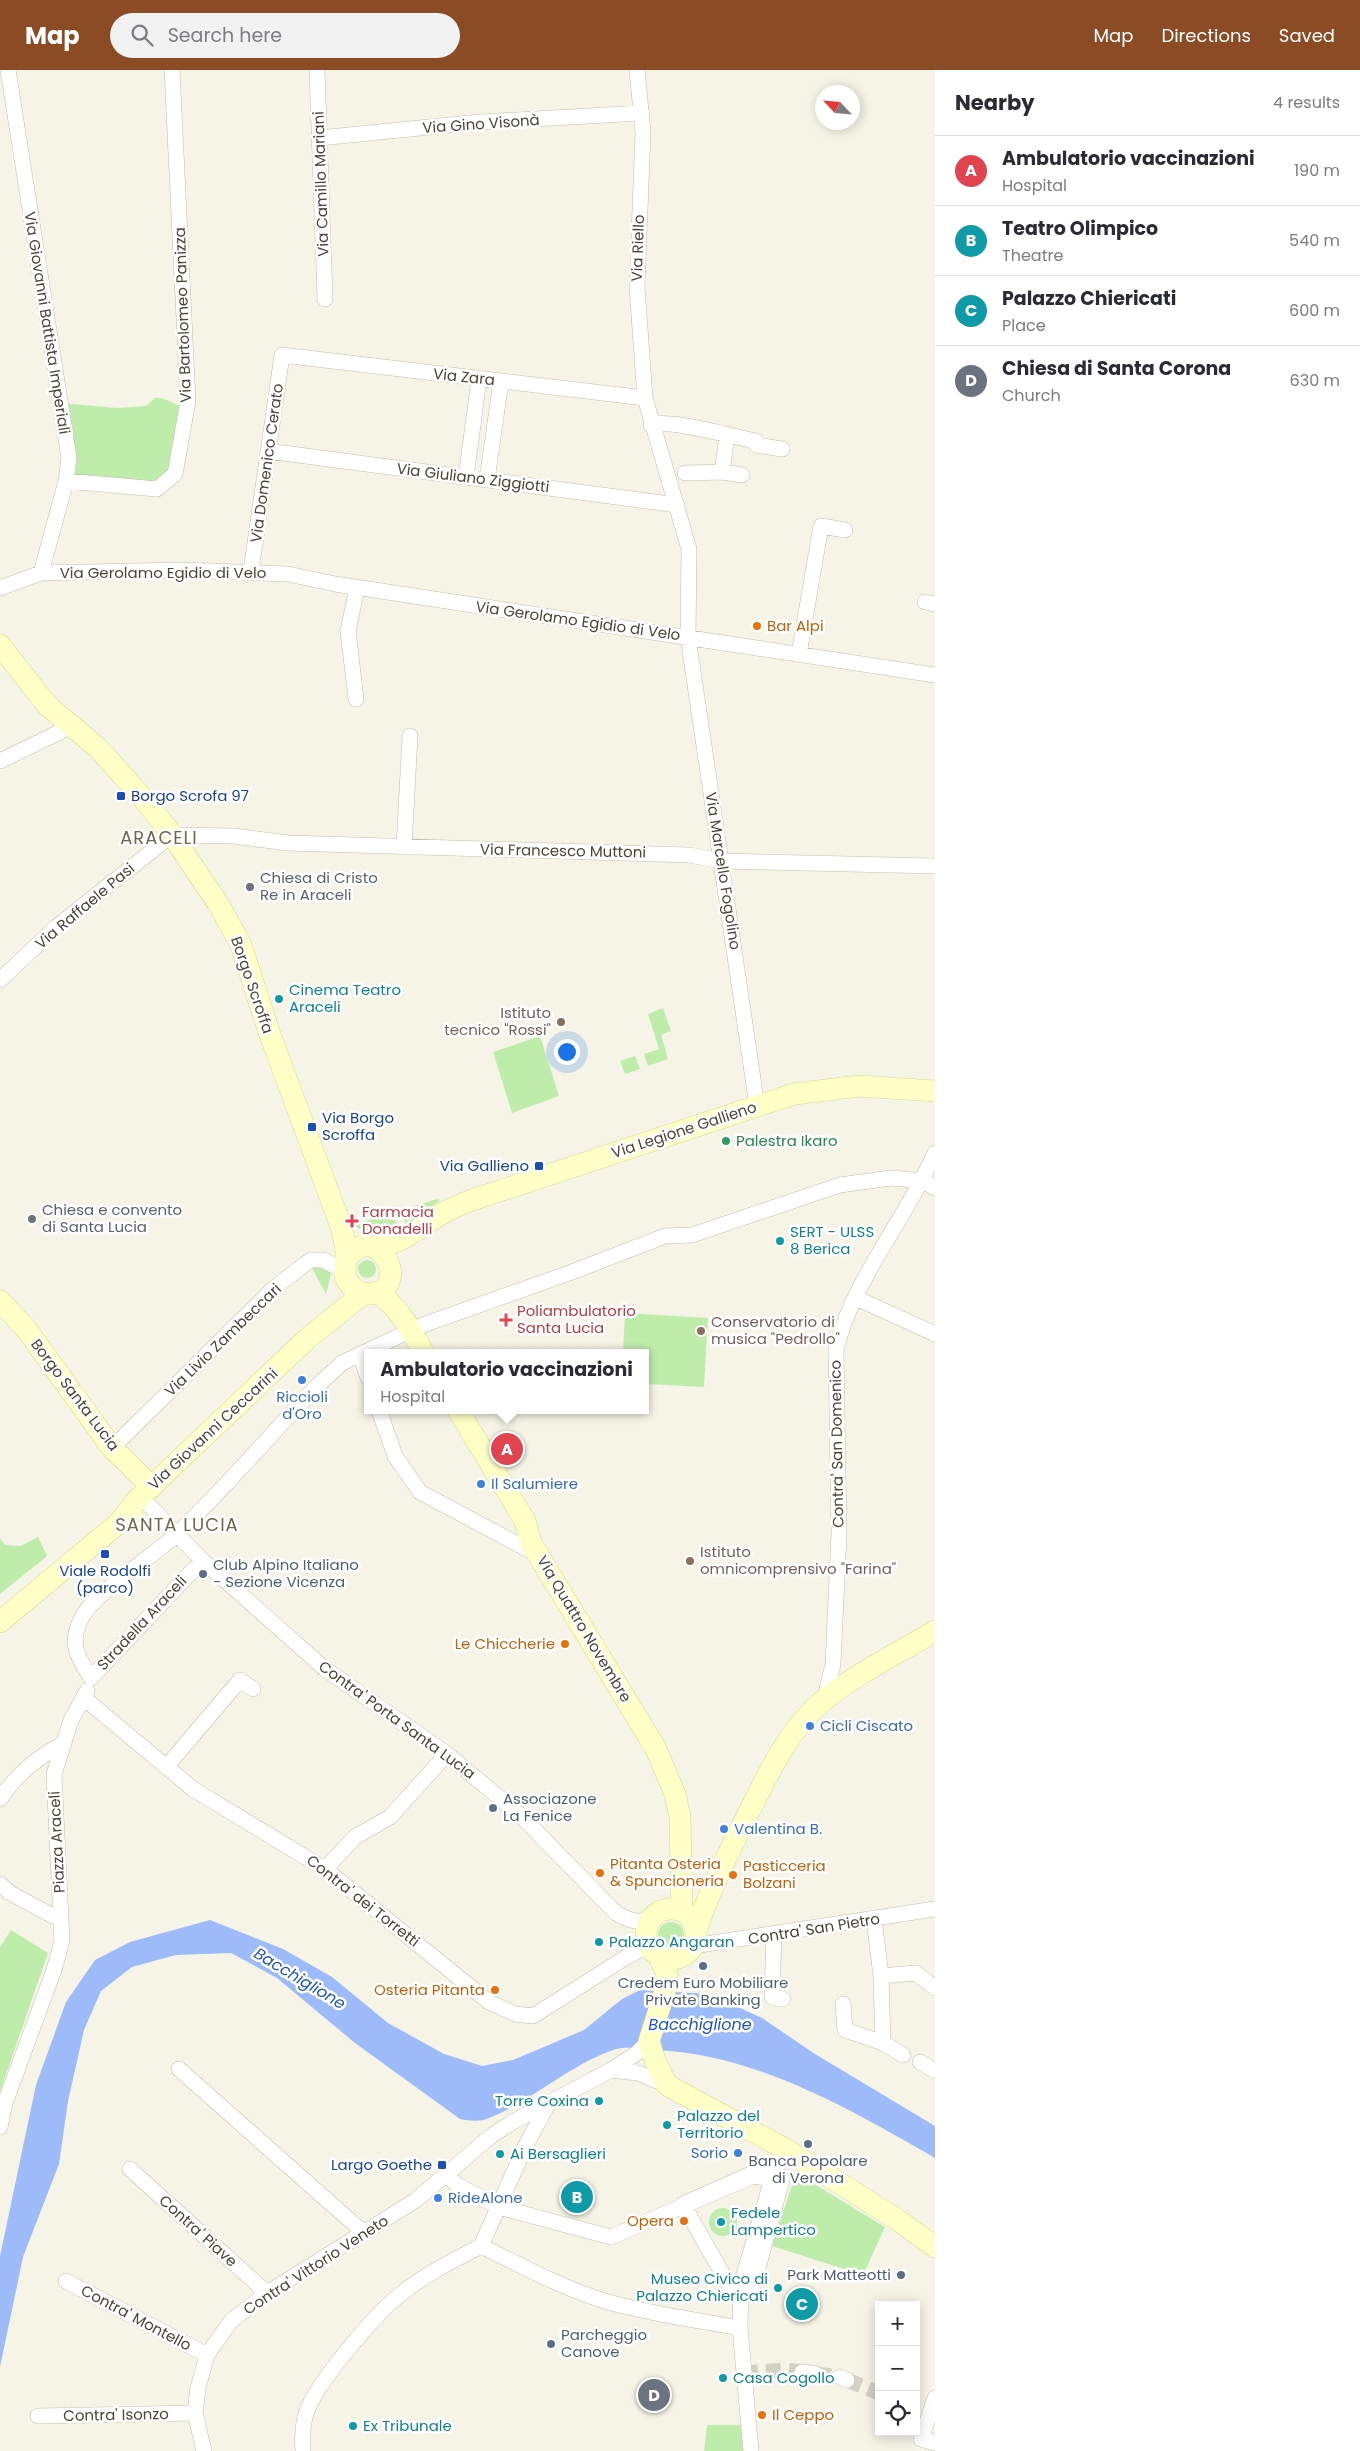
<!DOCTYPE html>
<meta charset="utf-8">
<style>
:root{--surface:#fff;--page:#f2f2f3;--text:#2b2b33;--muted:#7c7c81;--line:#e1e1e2;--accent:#8a4b25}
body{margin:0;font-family:Poppins,sans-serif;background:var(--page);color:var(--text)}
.controls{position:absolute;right:15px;bottom:15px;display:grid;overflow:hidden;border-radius:0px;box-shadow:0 2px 12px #0003}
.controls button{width:45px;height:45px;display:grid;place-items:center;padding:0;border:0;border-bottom:1px solid var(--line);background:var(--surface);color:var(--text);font:25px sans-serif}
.compass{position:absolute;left:815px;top:15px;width:45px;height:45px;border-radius:50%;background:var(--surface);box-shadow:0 2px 12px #0003;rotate:296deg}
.you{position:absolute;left:566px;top:981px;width:18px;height:18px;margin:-12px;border:4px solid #fff;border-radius:50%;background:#1a73e8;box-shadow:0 0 0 8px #1a73e833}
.badge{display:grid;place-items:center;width:32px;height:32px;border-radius:50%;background:var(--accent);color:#fff;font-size:16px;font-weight:700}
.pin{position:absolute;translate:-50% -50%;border:2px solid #fff;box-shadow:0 1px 5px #0006}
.popup{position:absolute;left:364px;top:1279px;width:285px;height:65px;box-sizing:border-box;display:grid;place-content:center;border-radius:0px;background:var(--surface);filter:drop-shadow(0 1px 4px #0005);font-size:16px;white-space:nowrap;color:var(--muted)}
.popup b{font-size:19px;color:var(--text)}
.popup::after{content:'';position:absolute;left:50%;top:100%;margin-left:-10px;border:10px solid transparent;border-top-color:var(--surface)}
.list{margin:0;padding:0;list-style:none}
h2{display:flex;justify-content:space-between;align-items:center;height:65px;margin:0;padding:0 20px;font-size:21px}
h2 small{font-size:16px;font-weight:400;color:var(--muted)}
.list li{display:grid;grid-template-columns:32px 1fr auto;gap:15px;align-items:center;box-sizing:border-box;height:70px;padding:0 20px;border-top:1px solid var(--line)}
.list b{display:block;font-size:19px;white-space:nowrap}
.list p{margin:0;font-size:16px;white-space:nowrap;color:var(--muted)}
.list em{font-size:16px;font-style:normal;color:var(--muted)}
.icon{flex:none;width:28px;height:28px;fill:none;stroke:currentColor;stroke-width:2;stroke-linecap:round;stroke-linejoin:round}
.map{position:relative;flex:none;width:935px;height:2381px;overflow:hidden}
header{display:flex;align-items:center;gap:30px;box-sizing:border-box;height:70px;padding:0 25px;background:var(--accent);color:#fff}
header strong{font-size:24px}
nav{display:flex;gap:28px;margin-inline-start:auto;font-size:18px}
.search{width:350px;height:45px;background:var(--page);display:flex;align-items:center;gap:12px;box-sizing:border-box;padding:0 18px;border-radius:28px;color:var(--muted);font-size:19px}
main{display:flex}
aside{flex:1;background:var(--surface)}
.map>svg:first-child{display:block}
.green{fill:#beedab}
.water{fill:#9dbbf8}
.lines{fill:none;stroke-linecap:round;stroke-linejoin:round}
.street-tunnel{stroke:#d3d1c3;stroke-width:15;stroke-dasharray:15 8;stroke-linecap:butt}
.street-casing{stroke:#c2bfa8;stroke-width:16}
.secondary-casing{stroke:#d6d68f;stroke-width:22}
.street{stroke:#fff;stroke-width:15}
.secondary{stroke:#feffc6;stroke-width:21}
.food-dot{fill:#e8710a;stroke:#fff;stroke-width:2}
.transit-dot{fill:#1a4fb4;stroke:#fff;stroke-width:2}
.worship-dot{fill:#6b7280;stroke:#fff;stroke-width:2}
.culture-dot{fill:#0f9aa8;stroke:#fff;stroke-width:2}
.education-dot{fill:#8d6e63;stroke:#fff;stroke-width:2}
.leisure-dot{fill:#2e9e5b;stroke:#fff;stroke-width:2}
.health-dot{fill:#e0444e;stroke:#fff;stroke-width:2}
.shop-dot{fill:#3f7fe0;stroke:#fff;stroke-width:2}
.service-dot{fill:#5c6f8a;stroke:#fff;stroke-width:2}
.labels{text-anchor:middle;stroke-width:5;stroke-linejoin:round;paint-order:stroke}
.street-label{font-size:15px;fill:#494635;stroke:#fff}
.food-label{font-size:15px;fill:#c56008;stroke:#fff;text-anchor:start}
.transit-label{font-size:15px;fill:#164399;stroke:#fff;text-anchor:start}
.worship-label{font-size:15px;fill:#5b616d;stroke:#fff;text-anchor:start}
.culture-label{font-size:15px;fill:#0d838f;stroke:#fff;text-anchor:start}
.education-label{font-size:15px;fill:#785e54;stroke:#fff;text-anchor:start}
.leisure-label{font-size:15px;fill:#27864d;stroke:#fff;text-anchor:start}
.health-label{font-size:15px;fill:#be3a42;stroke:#fff;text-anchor:start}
.shop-label{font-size:15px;fill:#366cbe;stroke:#fff;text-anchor:start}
.service-label{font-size:15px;fill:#4e5e75;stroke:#fff;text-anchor:start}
.water-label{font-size:16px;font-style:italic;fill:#2255c0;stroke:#fff}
.quarter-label{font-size:18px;letter-spacing:1px;fill:#6d684b;stroke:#fff}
</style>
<header>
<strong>Map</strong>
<div class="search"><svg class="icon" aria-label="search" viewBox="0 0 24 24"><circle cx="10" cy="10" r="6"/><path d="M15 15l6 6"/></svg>Search here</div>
<nav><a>Map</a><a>Directions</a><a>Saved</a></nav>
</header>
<main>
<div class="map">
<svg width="935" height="2381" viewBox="0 0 935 2381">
<rect width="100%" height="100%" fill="#f5f4e6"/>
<path class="green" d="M 155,328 L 162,328 L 187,339 L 175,404 L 157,419 L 66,411 L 60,333 L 117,338 L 146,336 Z
M 663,938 L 671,961 L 661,965 L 668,989 L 648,996 L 644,984 L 659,979 L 648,944 Z
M 540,966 L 559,1026 L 512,1043 L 493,982 Z
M 635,986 L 640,999 L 625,1004 L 620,991 Z
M 437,1129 L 440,1130 L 408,1156 L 400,1144 L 403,1140 Z
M 386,1146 L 393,1148 L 400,1156 C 389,1163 366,1168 356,1156 L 361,1152 Z
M358 1199a9 9 0 1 1 18 0a9 9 0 1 1-18 0Z
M 316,1195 L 327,1198 L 331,1205 L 326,1224 L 312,1198 Z
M 625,1243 L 708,1248 L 704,1317 L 646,1314 L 646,1283 L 623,1283 Z
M 38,1467 L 47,1486 L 0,1524 L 0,1468 L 5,1475 L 21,1476 Z
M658 1865a13 13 0 1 1 26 0a13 13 0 1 1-26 0Z
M 11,1860 L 48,1883 L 0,2022 L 0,1877 Z
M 796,2103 L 885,2157 L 863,2205 L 772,2176 Z
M709 2152a14 14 0 1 1 28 0a14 14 0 1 1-28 0Z
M 707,2355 L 741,2355 L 743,2381 L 704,2381 Z"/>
<path class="water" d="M 210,1850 L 283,1879 L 332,1907 L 388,1953 L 444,1984 L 482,1996 L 513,1990 L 584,1960 L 622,1929 L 640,1920 L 709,1924 L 762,1948 L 815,1984 L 935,2056 L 935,2088 C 850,2039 753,1983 654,1980 C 643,1979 627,1976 616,1979 C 570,1994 534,2030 489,2048 C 480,2052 470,2051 460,2049 L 355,1973 L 277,1908 L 231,1883 L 176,1885 L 132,1897 L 101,1921 L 84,1960 L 68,2031 L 59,2094 L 23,2187 L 0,2297 L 0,2186 L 36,2015 L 66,1932 L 95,1890 L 130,1872 Z"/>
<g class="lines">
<path class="street-tunnel" d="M 743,2303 L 786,2300 L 802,2302
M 816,2304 L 840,2307
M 847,2310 L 879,2323"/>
<defs>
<path id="street" d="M 8,0 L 69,388 L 66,411 L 41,503
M 317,0 L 325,229
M 637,0 L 643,62 L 637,217 L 645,328 L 689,479 L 688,567 L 757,1036
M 319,68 L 480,52 L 642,43
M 651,355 C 667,348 735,367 756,371 L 756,375 L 782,379
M 268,381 L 677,435
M 722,402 L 727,366
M 685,403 L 722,402 L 742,405
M 466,407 L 479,310
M 487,410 L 501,311
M 66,411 L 157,419 L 175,404 L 188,331 L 172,0
M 251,501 L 282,285 L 645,328
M 0,518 L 41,503 L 183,500 L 288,504 L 335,514 L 935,605
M 925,532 L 935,534
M 799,584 L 821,456 L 845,460
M 356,629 L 348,561 L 357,518
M 0,691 L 72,656
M 404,777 L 410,666
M 0,910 L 55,858 L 172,765 L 234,766 L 288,773 L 689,785 L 722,791 L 935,796
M 856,1228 L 935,1264
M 360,1284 L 368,1308
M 379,1340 L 395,1386 L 420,1422 L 538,1485
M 112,1378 L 273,1219 L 305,1194 L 311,1190 L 323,1190 L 344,1201
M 147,1433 L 202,1490 L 325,1599 L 447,1684 L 520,1745 L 616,1843 C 628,1850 639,1855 652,1848
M 91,1608 C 77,1586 69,1574 81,1549 C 94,1522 153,1487 177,1464 C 226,1417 271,1364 318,1315 L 342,1293 L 420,1256 L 572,1202 L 665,1166 L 692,1165 L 840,1115 L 891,1108 L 923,1111 L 935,1118
M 91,1608 L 194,1499
M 825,1628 L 833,1594 L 839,1464 L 836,1280 C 851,1213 907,1147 935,1083
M 85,1629 L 193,1719 L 325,1799 L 489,1932 L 515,1944 L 533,1946 L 628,1886 L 650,1876
M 166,1697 L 240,1610 L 253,1619
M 0,1729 C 16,1705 37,1687 63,1674
M 325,1799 L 355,1767 L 390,1747 L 447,1684
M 0,1814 L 10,1823 L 53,1846
M 774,1865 L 772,1927 L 783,1929
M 693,1876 L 935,1839
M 881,1906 L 916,1903 L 935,1918
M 843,1934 L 845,1960 L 883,1973 L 881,1906 L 874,1849
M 883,1973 L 903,1985
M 920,1992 L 935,2001
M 179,1999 L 363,2162
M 611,2000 L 638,2003 L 667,2015
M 0,2057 L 5,2033 L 54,1900 L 62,1871 L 54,1704 L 71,1650 L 87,1621
M 130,2099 L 267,2223
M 762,2099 L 782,2110 L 752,2220 L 730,2217 L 683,2134 Z
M 447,2105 L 457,2115 L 499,2137 L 611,2167 L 753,2106 L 772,2109
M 481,2176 C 522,2196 564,2219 608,2232 C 651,2244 696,2250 740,2258
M 481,2176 L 525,2077 L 548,2034
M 66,2211 L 207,2285
M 802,2302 L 816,2304
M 840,2307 L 847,2310
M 935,2328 L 921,2369 L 935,2373
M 38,2346 L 195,2343
M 204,2381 L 195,2343 L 198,2318 L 207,2285 L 231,2251 L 267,2223 L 416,2130 L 491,2066 L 511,2053 L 611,2000 L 637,1983 L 649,1971
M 303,2381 C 302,2367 303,2348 309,2336 C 323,2306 376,2243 402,2223 C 426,2204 454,2190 481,2176
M 751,2381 L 740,2258 L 741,2215 L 772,2109 L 785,2079"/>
<path id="secondary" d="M 0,575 L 47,635 L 98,678 L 148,734 L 172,765 L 219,835 L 241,875 L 269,962 L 342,1159 L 346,1180 L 345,1207 C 350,1216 358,1225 370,1224 C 415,1220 376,1145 346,1190
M 373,1177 C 400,1176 421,1156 443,1143 C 453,1137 462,1134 472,1130 L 794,1024 L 859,1016 L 935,1021
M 376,1222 C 399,1236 411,1260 424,1283
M 0,1231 L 27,1260 L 112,1378 L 152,1417
M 458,1340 L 525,1451 L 531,1473 L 656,1679 L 675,1724 L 680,1747 L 682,1841
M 121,1451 L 134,1433 L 308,1268 L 364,1223
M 0,1552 L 121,1451 L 132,1444
M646 1864a25 25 0 1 1 50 0a25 25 0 1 1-50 0Z
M 696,1861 C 709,1821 728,1784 747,1746 C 768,1705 788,1659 825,1629 C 856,1604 900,1582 935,1561
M 658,1884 L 667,1904 L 666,1918 L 649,1971 L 655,1991 L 667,2015 L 785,2079 L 898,2150 L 935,2177"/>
</defs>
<use href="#street" class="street-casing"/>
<use href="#secondary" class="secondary-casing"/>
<use href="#street" class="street"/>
<use href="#secondary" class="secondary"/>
</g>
<g class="food-dot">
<circle cx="757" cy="556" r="5"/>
<circle cx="565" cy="1574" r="5"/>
<circle cx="600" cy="1803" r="5"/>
<circle cx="733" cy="1805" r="5"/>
<circle cx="495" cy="1920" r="5"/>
<circle cx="684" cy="2151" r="5"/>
<circle cx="762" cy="2345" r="5"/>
</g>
<g class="transit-dot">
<rect x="116" y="721" width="10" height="10" rx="2.5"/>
<rect x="307" y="1052" width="10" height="10" rx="2.5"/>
<rect x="534" y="1091" width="10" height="10" rx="2.5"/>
<rect x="100" y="1479" width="10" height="10" rx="2.5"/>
<rect x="437" y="2090" width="10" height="10" rx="2.5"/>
</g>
<g class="worship-dot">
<circle cx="250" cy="817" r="5"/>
<circle cx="32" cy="1149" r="5"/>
</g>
<g class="culture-dot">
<circle cx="279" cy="929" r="5"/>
<circle cx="780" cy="1171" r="5"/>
<circle cx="599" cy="1872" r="5"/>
<circle cx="599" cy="2031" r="5"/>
<circle cx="667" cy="2055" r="5"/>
<circle cx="500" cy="2084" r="5"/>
<circle cx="721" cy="2152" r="5"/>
<circle cx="778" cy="2218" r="5"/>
<circle cx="723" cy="2308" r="5"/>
<circle cx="353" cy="2356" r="5"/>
</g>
<g class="education-dot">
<circle cx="561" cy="952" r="5"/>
<circle cx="701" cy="1261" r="5"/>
<circle cx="690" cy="1491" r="5"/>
</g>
<circle class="leisure-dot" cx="726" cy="1071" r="5"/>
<g class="health-dot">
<path d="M349.5 1143.5h5v5h5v5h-5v5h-5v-5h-5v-5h5z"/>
<path d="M503.5 1242.5h5v5h5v5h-5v5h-5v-5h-5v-5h5z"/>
</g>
<g class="shop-dot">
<circle cx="302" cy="1310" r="5"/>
<circle cx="481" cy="1414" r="5"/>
<circle cx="810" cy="1656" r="5"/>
<circle cx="724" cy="1759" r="5"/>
<circle cx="738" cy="2083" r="5"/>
<circle cx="438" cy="2128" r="5"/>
</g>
<g class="service-dot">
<circle cx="203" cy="1504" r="5"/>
<circle cx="493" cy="1738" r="5"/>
<circle cx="703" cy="1896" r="5"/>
<circle cx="808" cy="2074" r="5"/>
<circle cx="901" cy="2205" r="5"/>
<circle cx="551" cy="2274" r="5"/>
</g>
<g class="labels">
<g class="street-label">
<text transform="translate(481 54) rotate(-4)" y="5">Via Gino Visonà</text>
<text transform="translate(321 114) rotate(-92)" y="5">Via Camillo Mariani</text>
<text transform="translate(638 178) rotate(-88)" y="5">Via Riello</text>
<text transform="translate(183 245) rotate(-92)" y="5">Via Bartolomeo Panizza</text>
<text transform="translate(47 253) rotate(81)" y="5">Via Giovanni Battista Imperiali</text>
<text transform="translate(464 307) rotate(6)" y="5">Via Zara</text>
<text transform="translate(267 393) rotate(-82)" y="5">Via Domenico Cerato</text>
<text transform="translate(473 408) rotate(7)" y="5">Via Giuliano Ziggiotti</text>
<text x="163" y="508">Via Gerolamo Egidio di Velo</text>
<text transform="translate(578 551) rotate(8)" y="5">Via Gerolamo Egidio di Velo</text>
<text transform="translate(563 781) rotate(1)" y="5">Via Francesco Muttoni</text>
<text transform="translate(723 801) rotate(81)" y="5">Via Marcello Fogolino</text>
<text transform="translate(85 836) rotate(-40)" y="5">Via Raffaele Pasi</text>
<text transform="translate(252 915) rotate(71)" y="5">Borgo Scroffa</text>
<text transform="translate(684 1060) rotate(-18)" y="5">Via Legione Gallieno</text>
<text transform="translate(223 1270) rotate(-44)" y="5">Via Livio Zambeccari</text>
<text transform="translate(75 1325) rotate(53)" y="5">Borgo Santa Lucia</text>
<text transform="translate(213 1359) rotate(-43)" y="5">Via Giovanni Ceccarini</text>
<text transform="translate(837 1374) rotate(-91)" y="5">Contra' San Domenico</text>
<text transform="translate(142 1553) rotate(-47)" y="5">Stradella Araceli</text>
<text transform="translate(584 1559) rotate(59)" y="5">Via Quattro Novembre</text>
<text transform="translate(397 1650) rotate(36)" y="5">Contra' Porta Santa Lucia</text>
<text transform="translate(57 1772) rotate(-93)" y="5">Piazza Araceli</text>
<text transform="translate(363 1831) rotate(38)" y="5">Contra' dei Torretti</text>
<text transform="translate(814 1859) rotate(-9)" y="5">Contra' San Pietro</text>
<text transform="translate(198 2161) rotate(42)" y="5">Contra' Piave</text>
<text transform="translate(316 2195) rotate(-33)" y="5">Contra' Vittorio Veneto</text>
<text transform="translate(136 2248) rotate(28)" y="5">Contra' Montello</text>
<text transform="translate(116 2345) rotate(-1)" y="5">Contra' Isonzo</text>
</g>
<g class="food-label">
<text x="767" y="561">Bar Alpi</text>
<text x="555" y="1579" text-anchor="end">Le Chiccherie</text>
<text x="610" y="1799">Pitanta Osteria<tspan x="610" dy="17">&amp; Spuncioneria</tspan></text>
<text x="743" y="1801">Pasticceria<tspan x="743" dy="17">Bolzani</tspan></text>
<text x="485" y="1925" text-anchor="end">Osteria Pitanta</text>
<text x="674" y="2156" text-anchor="end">Opera</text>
<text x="772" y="2350">Il Ceppo</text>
</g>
<g class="transit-label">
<text x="131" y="731">Borgo Scrofa 97</text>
<text x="322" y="1053">Via Borgo<tspan x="322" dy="17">Scroffa</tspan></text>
<text x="529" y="1101" text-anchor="end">Via Gallieno</text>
<text x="105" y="1506" text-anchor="middle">Viale Rodolfi<tspan x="105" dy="17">(parco)</tspan></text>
<text x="432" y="2100" text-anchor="end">Largo Goethe</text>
</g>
<g class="worship-label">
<text x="260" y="813">Chiesa di Cristo<tspan x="260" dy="17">Re in Araceli</tspan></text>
<text x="42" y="1145">Chiesa e convento<tspan x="42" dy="17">di Santa Lucia</tspan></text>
</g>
<g class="culture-label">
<text x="289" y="925">Cinema Teatro<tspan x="289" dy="17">Araceli</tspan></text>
<text x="790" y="1167">SERT - ULSS<tspan x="790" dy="17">8 Berica</tspan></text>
<text x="609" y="1877">Palazzo Angaran</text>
<text x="589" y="2036" text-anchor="end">Torre Coxina</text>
<text x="677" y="2051">Palazzo del<tspan x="677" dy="17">Territorio</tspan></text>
<text x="510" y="2089">Ai Bersaglieri</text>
<text x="731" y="2148">Fedele<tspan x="731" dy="17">Lampertico</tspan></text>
<text x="768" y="2214" text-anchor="end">Museo Civico di<tspan x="768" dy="17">Palazzo Chiericati</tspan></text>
<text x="733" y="2313">Casa Cogollo</text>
<text x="363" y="2361">Ex Tribunale</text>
</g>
<g class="education-label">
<text x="551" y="948" text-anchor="end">Istituto<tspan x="551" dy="17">tecnico "Rossi"</tspan></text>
<text x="711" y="1257">Conservatorio di<tspan x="711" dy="17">musica "Pedrollo"</tspan></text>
<text x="700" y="1487">Istituto<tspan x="700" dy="17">omnicomprensivo "Farina"</tspan></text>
</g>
<g class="leisure-label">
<text x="736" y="1076">Palestra Ikaro</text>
</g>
<g class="health-label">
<text x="362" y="1147">Farmacia<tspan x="362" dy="17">Donadelli</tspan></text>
<text x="517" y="1246">Poliambulatorio<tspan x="517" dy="17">Santa Lucia</tspan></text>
</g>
<g class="shop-label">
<text x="302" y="1332" text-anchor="middle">Riccioli<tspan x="302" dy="17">d'Oro</tspan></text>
<text x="491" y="1419">Il Salumiere</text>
<text x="820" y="1661">Cicli Ciscato</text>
<text x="734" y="1764">Valentina B.</text>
<text x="728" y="2088" text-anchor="end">Sorio</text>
<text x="448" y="2133">RideAlone</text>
</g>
<g class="service-label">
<text x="213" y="1500">Club Alpino Italiano<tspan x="213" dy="17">- Sezione Vicenza</tspan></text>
<text x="503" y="1734">Associazone<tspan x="503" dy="17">La Fenice</tspan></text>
<text x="703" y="1918" text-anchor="middle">Credem Euro Mobiliare<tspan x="703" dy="17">Private Banking</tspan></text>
<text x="808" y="2096" text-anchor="middle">Banca Popolare<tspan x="808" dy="17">di Verona</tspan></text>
<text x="891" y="2210" text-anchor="end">Park Matteotti</text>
<text x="561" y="2270">Parcheggio<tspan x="561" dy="17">Canove</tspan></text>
</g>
<g class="water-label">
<text transform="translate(300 1908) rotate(31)" y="6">Bacchiglione</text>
<text x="700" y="1960">Bacchiglione</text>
</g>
<g class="quarter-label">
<text x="159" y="774">ARACELI</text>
<text x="177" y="1461">SANTA LUCIA</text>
</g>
</g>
</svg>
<div class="controls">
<button>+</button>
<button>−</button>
<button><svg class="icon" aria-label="locate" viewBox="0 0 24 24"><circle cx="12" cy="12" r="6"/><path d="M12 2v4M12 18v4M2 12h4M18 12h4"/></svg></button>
</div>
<svg class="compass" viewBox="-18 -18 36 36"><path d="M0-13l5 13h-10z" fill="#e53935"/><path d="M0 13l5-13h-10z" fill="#7c7c81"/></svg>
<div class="you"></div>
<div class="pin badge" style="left:507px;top:1379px;background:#e0444e">A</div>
<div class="popup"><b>Ambulatorio vaccinazioni</b>Hospital</div>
<div class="pin badge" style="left:577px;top:2127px;background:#0f9aa8">B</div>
<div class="pin badge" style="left:802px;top:2234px;background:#0f9aa8">C</div>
<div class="pin badge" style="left:654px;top:2325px;background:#6b7280">D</div>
</div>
<aside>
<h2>Nearby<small>4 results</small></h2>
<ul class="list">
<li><span class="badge" style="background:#e0444e">A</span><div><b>Ambulatorio vaccinazioni</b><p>Hospital</p></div><em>190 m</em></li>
<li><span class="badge" style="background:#0f9aa8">B</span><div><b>Teatro Olimpico</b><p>Theatre</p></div><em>540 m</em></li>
<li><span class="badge" style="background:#0f9aa8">C</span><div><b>Palazzo Chiericati</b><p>Place</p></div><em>600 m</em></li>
<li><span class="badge" style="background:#6b7280">D</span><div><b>Chiesa di Santa Corona</b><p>Church</p></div><em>630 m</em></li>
</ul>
</aside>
</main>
